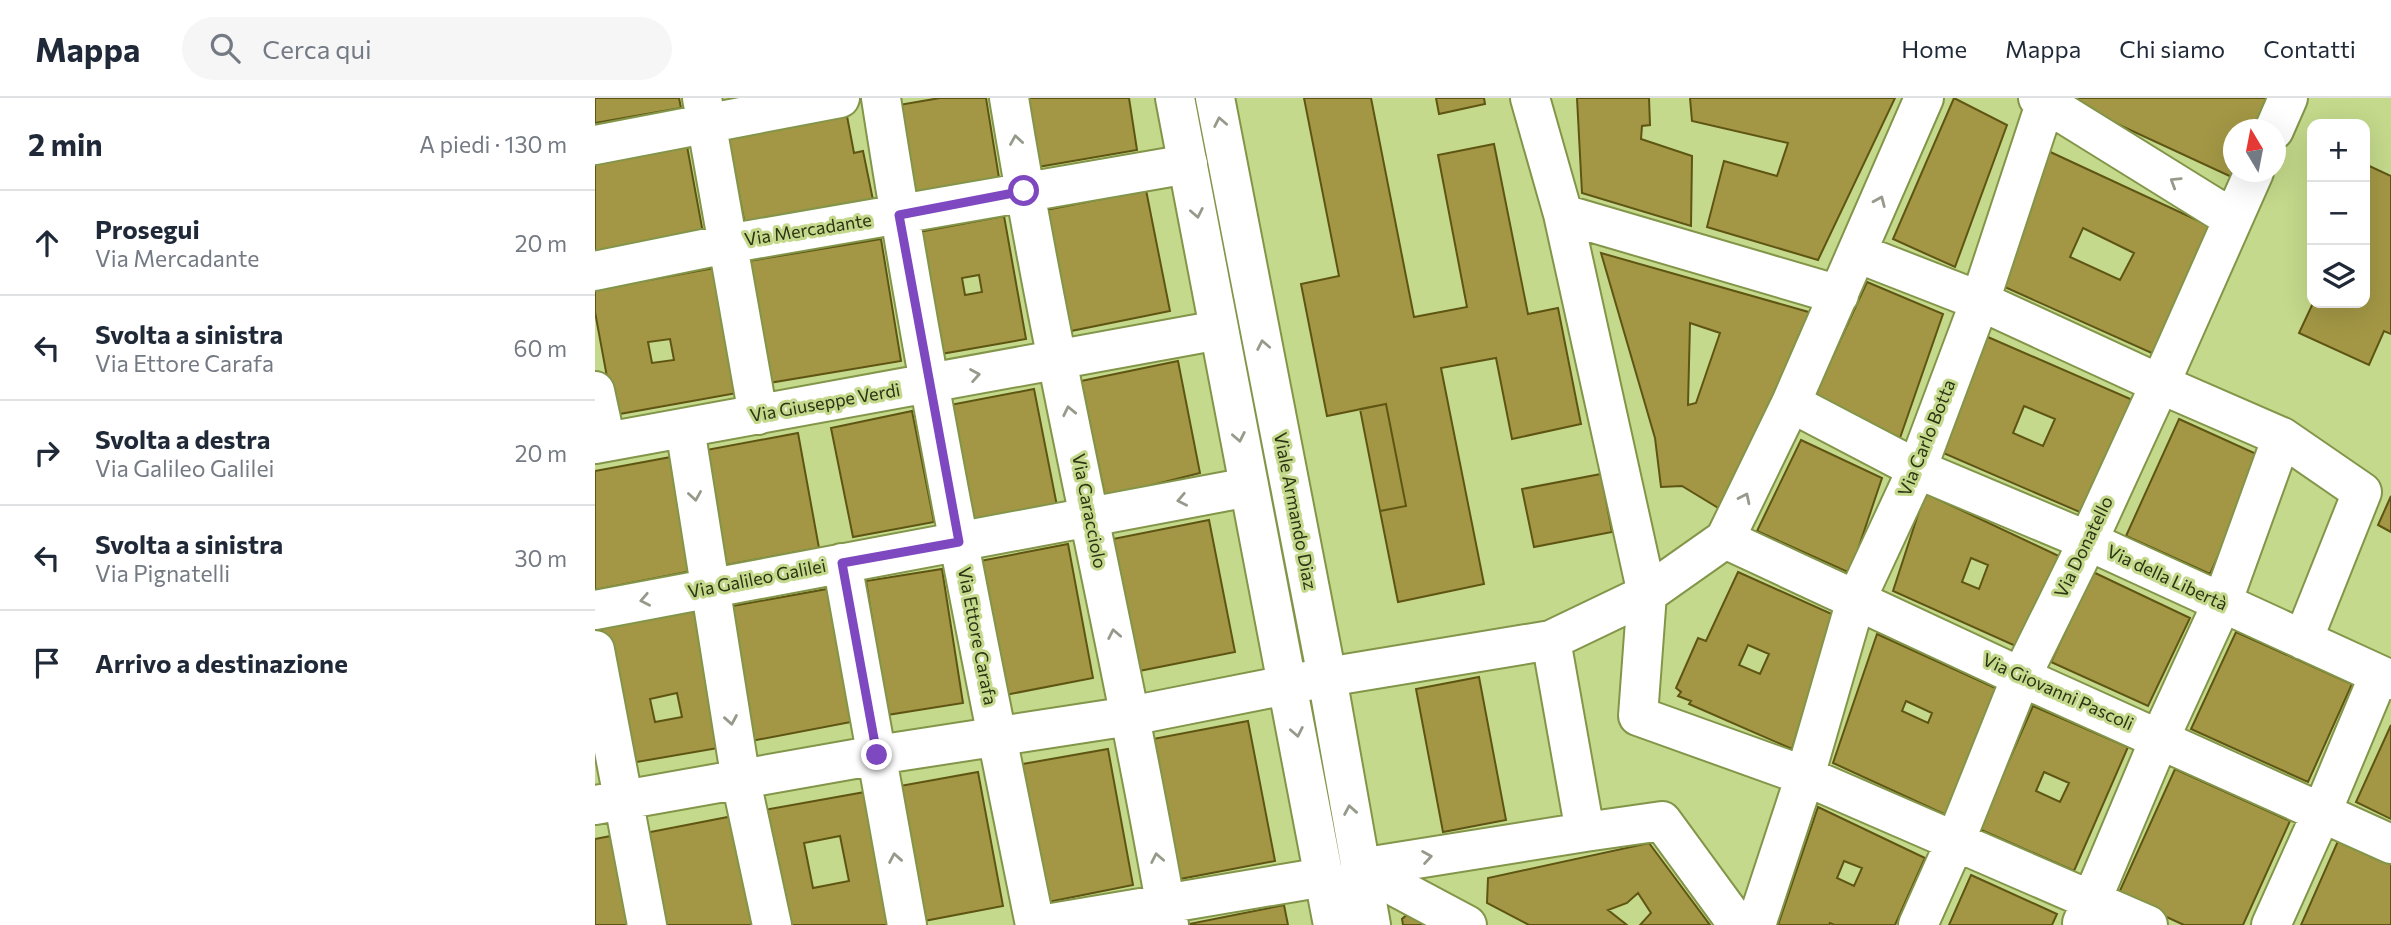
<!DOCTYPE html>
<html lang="it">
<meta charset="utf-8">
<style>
:root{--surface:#fff;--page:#f6f6f7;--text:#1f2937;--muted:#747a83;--line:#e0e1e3}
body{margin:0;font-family:Commissioner,sans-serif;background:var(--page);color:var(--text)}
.controls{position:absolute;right:21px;top:21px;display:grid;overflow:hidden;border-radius:14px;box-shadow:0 7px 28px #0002}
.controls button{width:63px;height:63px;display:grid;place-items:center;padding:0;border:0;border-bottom:2px solid var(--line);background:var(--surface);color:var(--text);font:35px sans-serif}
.compass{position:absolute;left:1628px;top:21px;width:63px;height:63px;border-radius:50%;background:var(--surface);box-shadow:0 7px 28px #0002;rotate:350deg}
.stop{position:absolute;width:21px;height:21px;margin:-16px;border:5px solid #7e48c0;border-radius:50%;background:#fff}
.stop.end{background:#7e48c0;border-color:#fff;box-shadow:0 2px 7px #0008}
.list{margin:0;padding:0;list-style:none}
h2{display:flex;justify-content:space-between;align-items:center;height:91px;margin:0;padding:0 28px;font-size:30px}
h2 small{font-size:23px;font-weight:400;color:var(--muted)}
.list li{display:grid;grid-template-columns:46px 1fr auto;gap:21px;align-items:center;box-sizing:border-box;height:105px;padding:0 28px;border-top:2px solid var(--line)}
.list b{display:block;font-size:26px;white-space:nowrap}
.list p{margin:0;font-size:23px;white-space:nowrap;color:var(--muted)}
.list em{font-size:23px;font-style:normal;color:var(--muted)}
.icon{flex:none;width:38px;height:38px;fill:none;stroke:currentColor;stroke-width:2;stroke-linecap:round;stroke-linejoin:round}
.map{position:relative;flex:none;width:1796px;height:827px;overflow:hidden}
header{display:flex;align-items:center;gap:42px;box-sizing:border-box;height:98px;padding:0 35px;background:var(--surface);border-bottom:2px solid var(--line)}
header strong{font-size:33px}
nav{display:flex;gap:38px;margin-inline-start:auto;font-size:24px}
.search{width:490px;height:63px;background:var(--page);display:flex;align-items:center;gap:18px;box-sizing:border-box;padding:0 24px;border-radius:38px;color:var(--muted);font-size:26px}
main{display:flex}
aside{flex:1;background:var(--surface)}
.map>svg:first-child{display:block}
.building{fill:#a39745;stroke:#5e5513;stroke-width:2;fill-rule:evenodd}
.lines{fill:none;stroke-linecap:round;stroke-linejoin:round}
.minor-casing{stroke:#829549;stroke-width:42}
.major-casing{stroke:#829549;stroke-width:42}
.minor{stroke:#fff;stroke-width:38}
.major{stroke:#fff;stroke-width:38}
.oneway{stroke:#969a8a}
.route{stroke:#7e48c0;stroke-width:9}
.labels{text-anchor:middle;stroke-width:6;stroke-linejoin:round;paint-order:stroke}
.street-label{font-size:18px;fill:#2c3414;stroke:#c4d98b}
</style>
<header>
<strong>Mappa</strong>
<div class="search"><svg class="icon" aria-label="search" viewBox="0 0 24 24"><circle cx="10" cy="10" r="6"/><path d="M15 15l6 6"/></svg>Cerca qui</div>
<nav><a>Home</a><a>Mappa</a><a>Chi siamo</a><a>Contatti</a></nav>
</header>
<main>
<aside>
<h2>2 min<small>A piedi · 130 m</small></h2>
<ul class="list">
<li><svg class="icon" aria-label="ahead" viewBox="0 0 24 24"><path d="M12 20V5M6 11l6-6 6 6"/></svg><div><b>Prosegui</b><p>Via Mercadante</p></div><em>20 m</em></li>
<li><svg class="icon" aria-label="left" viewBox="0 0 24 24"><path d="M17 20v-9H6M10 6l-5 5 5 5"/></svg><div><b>Svolta a sinistra</b><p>Via Ettore Carafa</p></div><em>60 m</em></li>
<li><svg class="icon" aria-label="right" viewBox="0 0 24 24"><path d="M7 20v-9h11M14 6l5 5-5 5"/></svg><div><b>Svolta a destra</b><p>Via Galileo Galilei</p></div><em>20 m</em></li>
<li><svg class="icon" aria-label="left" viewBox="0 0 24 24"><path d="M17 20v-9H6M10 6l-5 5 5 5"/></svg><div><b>Svolta a sinistra</b><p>Via Pignatelli</p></div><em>30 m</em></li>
<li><svg class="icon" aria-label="arrive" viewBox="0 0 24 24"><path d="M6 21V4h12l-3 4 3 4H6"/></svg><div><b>Arrivo a destinazione</b></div></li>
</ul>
</aside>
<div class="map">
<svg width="1796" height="827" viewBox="0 0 1796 827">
<rect width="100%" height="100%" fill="#c4d98b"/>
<path class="building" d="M 0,0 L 84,0 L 86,10 L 0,25 Z
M 345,0 L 391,0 L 405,86 L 313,101 L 298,8 Z
M 433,0 L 534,0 L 542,52 L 437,70 Z
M 709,0 L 776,0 L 819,219 L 872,209 L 843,57 L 899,46 L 933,216 L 963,210 L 986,326 L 917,341 L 901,260 L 846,270 L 889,486 L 803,504 L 785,413 L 811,408 L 791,306 L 732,318 L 706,186 L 744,178 Z
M 841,0 L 889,0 L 890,6 L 844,16 Z
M 982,0 L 1054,0 L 1055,27 L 1047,28 L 1046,41 L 1097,58 L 1096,128 L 987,95 Z
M 1095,0 L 1300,0 L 1223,162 L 1112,129 L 1129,63 L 1182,78 L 1193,45 L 1097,23 Z
M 1359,0 L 1412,27 L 1360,169 L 1298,141 Z
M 1466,0 L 1678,0 L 1664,32 L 1638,32 L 1638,74 L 1641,81 Z
M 252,18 L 259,55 L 268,53 L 278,102 L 150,127 L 133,41 Z
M 92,48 L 108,135 L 0,154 L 0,65 Z
M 1451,52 L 1617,129 L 1561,257 L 1403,186 ZM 1488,130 L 1539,155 L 1525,182 L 1475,159 Z
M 1770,66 L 1796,78 L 1796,236 L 1789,233 L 1774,267 L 1704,235 L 1718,205 L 1770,205 Z
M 551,92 L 575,213 L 476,233 L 451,112 Z
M 409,118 L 431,241 L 346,256 L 324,134 ZM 384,177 L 387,194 L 370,197 L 367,180 Z
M 286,141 L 306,263 L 174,285 L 154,163 Z
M 1006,155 L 1217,215 L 1125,411 L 1087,388 L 1066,389 L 1060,340 ZM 1095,225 L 1125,235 L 1101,305 L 1093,307 Z
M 119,170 L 142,295 L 19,317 L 0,214 L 0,192 ZM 75,241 L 79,262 L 57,265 L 53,244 Z
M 1272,184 L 1348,216 L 1305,340 L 1218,301 Z
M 1386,236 L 1540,303 L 1487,415 L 1346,354 ZM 1429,308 L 1460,321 L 1448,348 L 1418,335 Z
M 583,263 L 605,375 L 510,399 L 486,283 Z
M 439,291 L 462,408 L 377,423 L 355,307 Z
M 791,306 L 811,408 L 785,413 L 765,311 Z
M 317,313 L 339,424 L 258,439 L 236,330 Z
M 1584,321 L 1668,359 L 1615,476 L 1531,438 Z
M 203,335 L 224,450 L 126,468 L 106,353 Z
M 1206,342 L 1287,380 L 1255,475 L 1162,433 Z
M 76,359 L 97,473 L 0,492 L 0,373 Z
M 1006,376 L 1017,434 L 939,449 L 927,391 Z
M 1330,395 L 1468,460 L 1425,550 L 1298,493 ZM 1376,460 L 1393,467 L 1384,491 L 1367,484 Z
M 1796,398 L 1796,434 L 1783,427 Z
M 614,422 L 640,554 L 544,573 L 518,441 Z
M 473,446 L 498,580 L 410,597 L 385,463 Z
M 347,471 L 368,605 L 292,617 L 271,483 Z
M 1143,474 L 1239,517 L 1197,651 L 1094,606 L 1096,603 L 1083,598 L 1086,594 L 1081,590 L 1103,540 L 1111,543 ZM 1153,547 L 1174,556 L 1165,576 L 1144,567 Z
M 1498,474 L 1595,520 L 1553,608 L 1456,564 Z
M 232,491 L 256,624 L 156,643 L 132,509 Z
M 105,512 L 129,649 L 30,666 L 6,529 ZM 82,595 L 87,619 L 60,624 L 55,601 Z
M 1641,534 L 1757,586 L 1713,684 L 1596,631 Z
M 1282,536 L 1407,593 L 1351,717 L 1238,665 ZM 1311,603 L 1337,615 L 1333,625 L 1307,613 Z
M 884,579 L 911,722 L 848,734 L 821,591 Z
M 1438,608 L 1533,649 L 1479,773 L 1384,731 ZM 1449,674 L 1474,685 L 1465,704 L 1441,693 Z
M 653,623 L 680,763 L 585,781 L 558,641 Z
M 1796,627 L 1796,721 L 1761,704 Z
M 513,651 L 538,787 L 448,805 L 422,667 Z
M 1580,671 L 1695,723 L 1648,827 L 1589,827 L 1523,797 Z
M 383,674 L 408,808 L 329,823 L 305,688 Z
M 270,694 L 293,827 L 190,827 L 169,712 ZM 245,738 L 254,783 L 218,790 L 209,745 Z
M 1223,709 L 1330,760 L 1300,827 L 1239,827 L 1235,825 L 1234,827 L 1183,827 ZM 1249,763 L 1267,770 L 1259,788 L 1242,780 Z
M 138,718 L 158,827 L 62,827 L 45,736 Z
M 21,737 L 36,827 L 0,827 L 0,741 Z
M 1743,743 L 1796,766 L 1796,827 L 1706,827 Z
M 1054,745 L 1115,827 L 1045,827 L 1056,815 L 1043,795 L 1032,805 L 1013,812 L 1032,827 L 934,827 L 892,805 L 893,780 Z
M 1376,777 L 1462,816 L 1457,827 L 1354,827 Z
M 689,807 L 693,827 L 594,827 L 594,826 Z
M 814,815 L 837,827 L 808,827 L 807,821 Z"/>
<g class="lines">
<defs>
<path id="minor" d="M 107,0 L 163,317
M 286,0 C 329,277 384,552 440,827
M 414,0 C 459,277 526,550 574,827
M 935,0 L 968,116 L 1052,496 L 1043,618 L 1210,678 L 1553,827
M 1443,0 L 1638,121
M 1679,32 L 1693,0
M 0,47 L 245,0
M 968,116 L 1244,197
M 1262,155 L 1385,203 L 1565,286 L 1687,339 L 1767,394 L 1708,542
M 0,173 L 132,146 L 593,66
M 0,293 L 11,344
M 1196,305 L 1322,371 L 1493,443 L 1796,582
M 90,330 L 146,683 L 177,827
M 0,346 L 624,232
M 1130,441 L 1426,579 L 1796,746
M 247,465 L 312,827
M 0,512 L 654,389
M 0,552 L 52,827
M 0,707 L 282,657 L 535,618 L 732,579 L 956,542
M 765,770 L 990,734
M 765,770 L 872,827
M 1487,825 L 1565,640 L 1627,505 L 1687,339
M 445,827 L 729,779
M 1143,827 L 1067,723 L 990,734 L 956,542 L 1052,496 L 1130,441 L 1196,305 L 1329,0
M 1161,827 L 1210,678 L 1261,502 L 1322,371 L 1385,203 L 1452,0
M 1323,827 L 1360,744 L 1426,579 L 1493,443 L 1565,286 L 1659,74
M 1676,827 L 1726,716 L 1784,577"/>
<path id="major" d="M 580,0 L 738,827
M 620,0 L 732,579 L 776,827"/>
</defs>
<use href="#minor" class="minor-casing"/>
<use href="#major" class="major-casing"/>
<use href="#minor" class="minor"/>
<use href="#major" class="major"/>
</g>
<defs><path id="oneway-chevron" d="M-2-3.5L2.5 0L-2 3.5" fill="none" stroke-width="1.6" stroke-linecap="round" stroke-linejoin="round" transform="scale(1.75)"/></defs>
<g class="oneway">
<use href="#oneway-chevron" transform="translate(625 24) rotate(-101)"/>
<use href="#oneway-chevron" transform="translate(421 42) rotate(-99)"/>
<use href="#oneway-chevron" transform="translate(1580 84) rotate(-148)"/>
<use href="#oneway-chevron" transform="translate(1285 103) rotate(-67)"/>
<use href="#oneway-chevron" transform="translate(602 115) rotate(79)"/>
<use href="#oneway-chevron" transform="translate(668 247) rotate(-101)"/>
<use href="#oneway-chevron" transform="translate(380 277) rotate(-10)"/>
<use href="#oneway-chevron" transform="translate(474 313) rotate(-102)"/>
<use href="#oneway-chevron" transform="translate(644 339) rotate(79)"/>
<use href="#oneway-chevron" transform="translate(100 398) rotate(81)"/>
<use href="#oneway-chevron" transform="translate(1150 400) rotate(-64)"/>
<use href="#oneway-chevron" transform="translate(587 402) rotate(169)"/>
<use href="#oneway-chevron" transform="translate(50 502) rotate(169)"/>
<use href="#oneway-chevron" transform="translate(519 536) rotate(-101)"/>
<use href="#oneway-chevron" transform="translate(136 622) rotate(80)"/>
<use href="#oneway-chevron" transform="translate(702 634) rotate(79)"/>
<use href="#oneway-chevron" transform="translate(755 712) rotate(-100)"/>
<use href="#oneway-chevron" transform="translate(832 759) rotate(-9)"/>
<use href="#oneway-chevron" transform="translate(300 760) rotate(-100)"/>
<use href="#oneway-chevron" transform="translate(562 760) rotate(-101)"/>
</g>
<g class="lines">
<path class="route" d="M 282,657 L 247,465 L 364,444 L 304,117 L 429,93"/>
</g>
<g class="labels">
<g class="street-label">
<text transform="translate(213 132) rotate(-9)" y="6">Via Mercadante</text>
<text transform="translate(230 305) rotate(-10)" y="6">Via Giuseppe Verdi</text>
<text transform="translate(1332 340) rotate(-68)" y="6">Via Carlo Botta</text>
<text transform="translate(494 413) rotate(79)" y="6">Via Caracciolo</text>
<text transform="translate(700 413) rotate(79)" y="6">Viale Armando Diaz</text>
<text transform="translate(1489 449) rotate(-64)" y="6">Via Donatello</text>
<text transform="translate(1572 480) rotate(25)" y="6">Via della Libertà</text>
<text transform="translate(162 481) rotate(-11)" y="6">Via Galileo Galilei</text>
<text transform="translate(382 538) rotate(79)" y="6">Via Ettore Carafa</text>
<text transform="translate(1463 594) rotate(24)" y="6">Via Giovanni Pascoli</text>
</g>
</g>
</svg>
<div class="controls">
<button>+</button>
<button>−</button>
<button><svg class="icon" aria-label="layers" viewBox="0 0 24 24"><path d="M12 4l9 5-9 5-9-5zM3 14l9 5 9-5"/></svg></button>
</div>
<svg class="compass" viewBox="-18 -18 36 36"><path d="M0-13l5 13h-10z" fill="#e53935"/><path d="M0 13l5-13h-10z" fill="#747a83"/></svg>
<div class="stop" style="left:429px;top:93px"></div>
<div class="stop end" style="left:282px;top:657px"></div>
</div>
</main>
